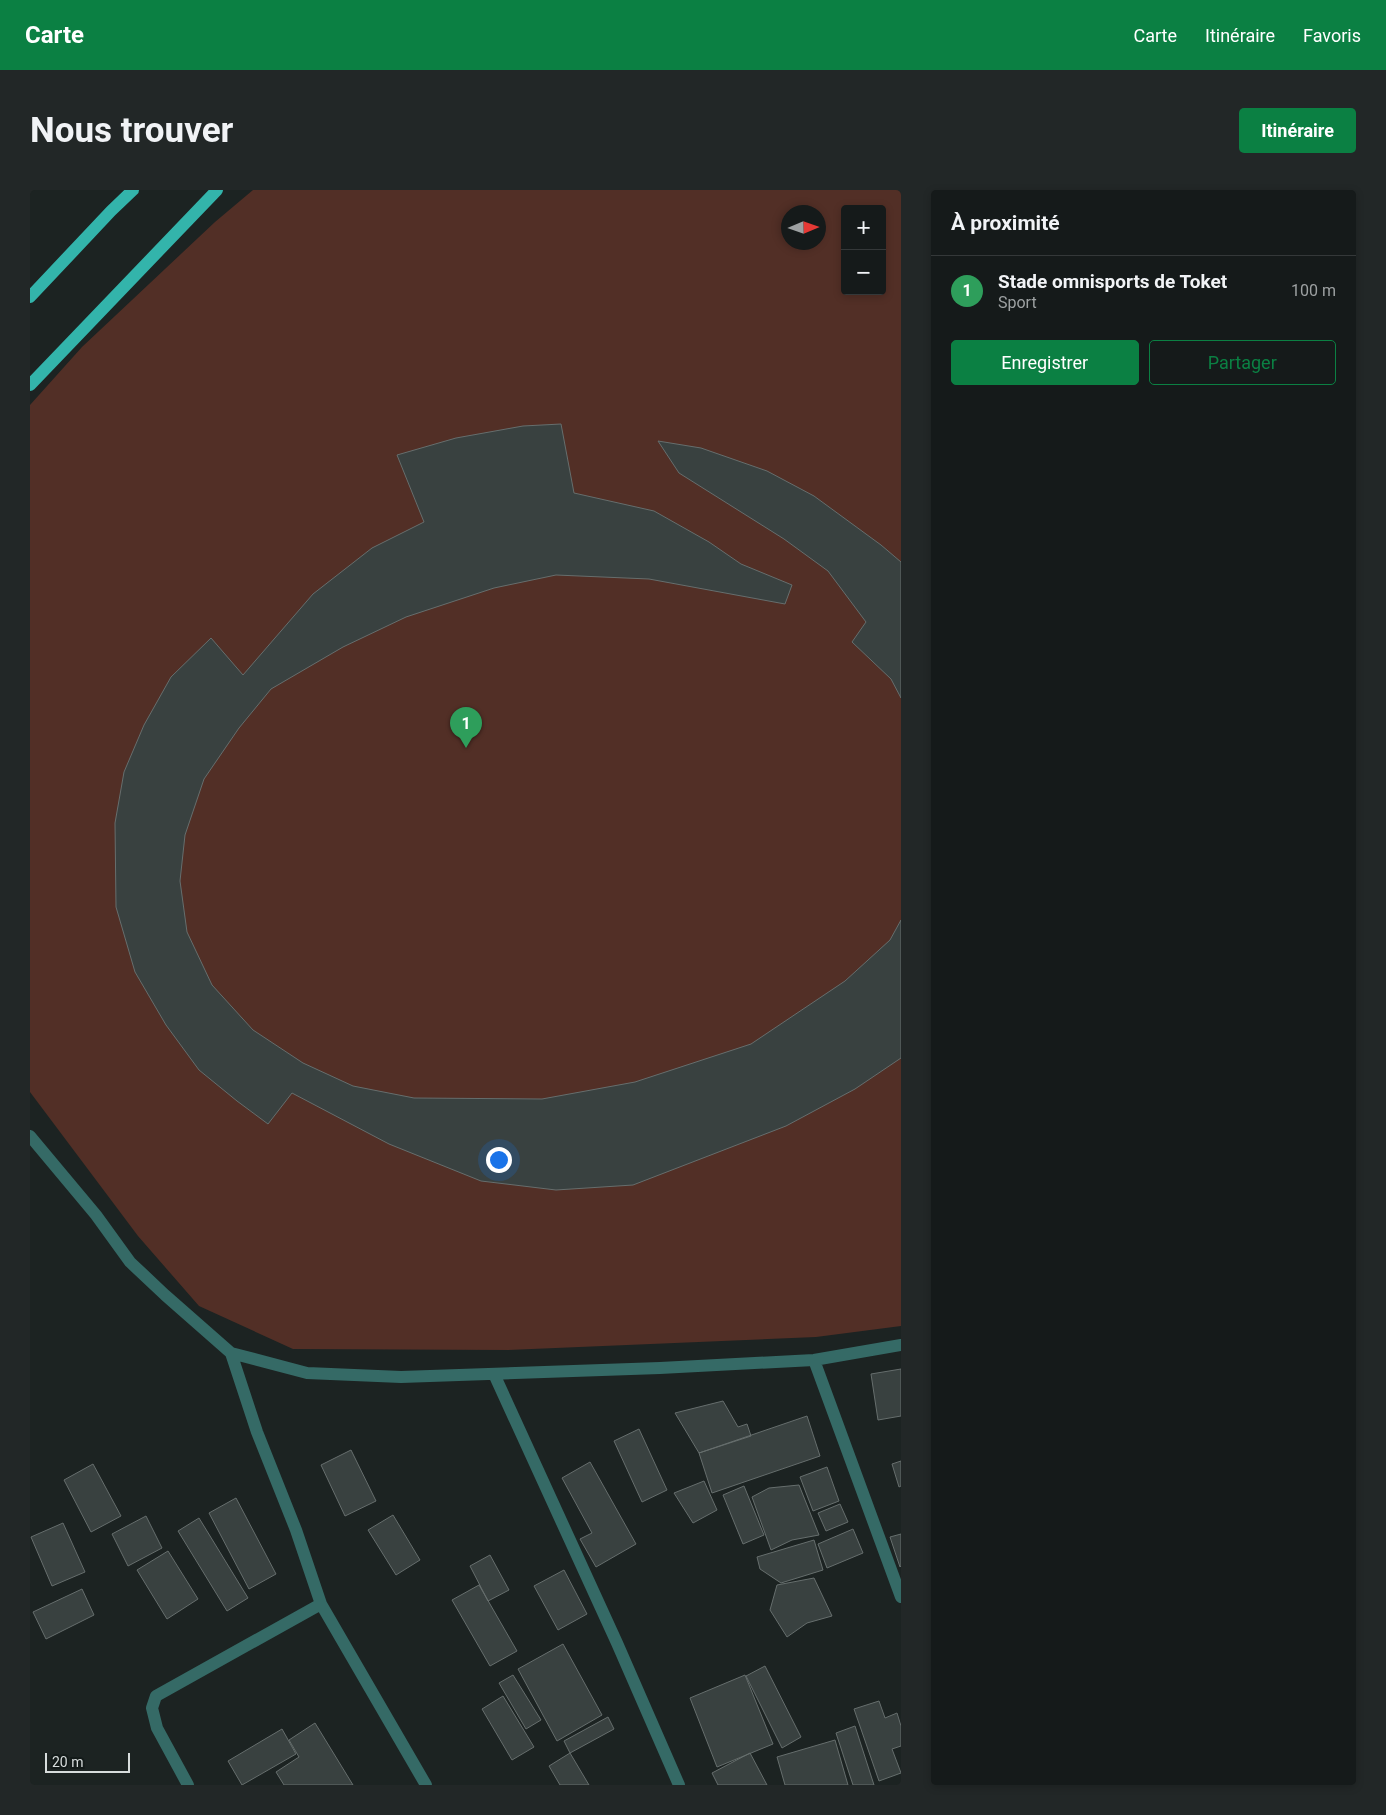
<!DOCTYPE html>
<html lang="fr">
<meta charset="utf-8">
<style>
:root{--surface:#151a1a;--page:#222727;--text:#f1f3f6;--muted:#9da1a2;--line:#343839;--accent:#0b8043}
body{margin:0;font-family:Roboto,sans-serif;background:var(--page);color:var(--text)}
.controls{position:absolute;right:15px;top:15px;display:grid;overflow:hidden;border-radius:5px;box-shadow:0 2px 8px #0003}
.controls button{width:45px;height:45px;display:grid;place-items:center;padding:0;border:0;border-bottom:1px solid var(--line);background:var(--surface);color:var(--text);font:25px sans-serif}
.compass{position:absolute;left:751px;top:15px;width:45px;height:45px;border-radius:50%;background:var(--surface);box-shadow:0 2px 8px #0003;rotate:88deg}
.scale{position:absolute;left:15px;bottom:12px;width:85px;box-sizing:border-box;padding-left:5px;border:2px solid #d7dcdc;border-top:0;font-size:14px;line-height:18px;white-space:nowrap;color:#d7dcdc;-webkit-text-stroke:4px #131a19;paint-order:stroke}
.you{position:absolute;left:468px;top:969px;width:18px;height:18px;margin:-12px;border:4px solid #fff;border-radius:50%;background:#1a73e8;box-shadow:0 0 0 8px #1a73e833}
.badge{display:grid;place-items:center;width:32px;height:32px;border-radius:50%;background:var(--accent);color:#fff;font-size:16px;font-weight:700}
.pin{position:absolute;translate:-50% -41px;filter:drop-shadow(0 1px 2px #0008)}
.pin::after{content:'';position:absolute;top:26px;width:18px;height:15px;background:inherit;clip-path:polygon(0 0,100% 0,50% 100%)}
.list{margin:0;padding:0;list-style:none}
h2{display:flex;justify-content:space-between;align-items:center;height:65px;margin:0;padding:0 20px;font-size:21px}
h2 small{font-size:16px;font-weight:400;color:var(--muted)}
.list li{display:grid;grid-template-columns:32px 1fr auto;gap:15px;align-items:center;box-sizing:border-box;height:70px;padding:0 20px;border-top:1px solid var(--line)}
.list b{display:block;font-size:19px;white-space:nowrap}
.list p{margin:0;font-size:16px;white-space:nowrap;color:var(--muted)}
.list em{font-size:16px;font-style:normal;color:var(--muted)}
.actions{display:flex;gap:10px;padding:15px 20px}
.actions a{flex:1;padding:11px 0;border:1px solid var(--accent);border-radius:5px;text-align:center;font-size:18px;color:var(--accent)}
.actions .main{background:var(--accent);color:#fff}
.map{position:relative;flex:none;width:871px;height:1595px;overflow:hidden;border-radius:5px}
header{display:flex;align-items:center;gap:30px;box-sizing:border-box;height:70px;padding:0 25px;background:var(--accent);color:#fff}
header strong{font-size:24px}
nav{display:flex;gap:28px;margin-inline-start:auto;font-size:18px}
.intro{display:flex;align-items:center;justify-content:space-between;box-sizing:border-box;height:120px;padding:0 30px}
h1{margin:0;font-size:35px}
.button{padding:12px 22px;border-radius:5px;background:var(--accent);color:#fff;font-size:18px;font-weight:700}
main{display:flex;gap:30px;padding:0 30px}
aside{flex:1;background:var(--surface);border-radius:5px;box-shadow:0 2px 8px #0003}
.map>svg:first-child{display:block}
.pitch{fill:#522f26;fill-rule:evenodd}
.building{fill:#394140;stroke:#666e6d}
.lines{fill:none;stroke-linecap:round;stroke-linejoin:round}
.minor{stroke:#356a66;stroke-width:12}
.major{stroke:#33b4ab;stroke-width:12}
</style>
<header>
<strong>Carte</strong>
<nav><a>Carte</a><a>Itinéraire</a><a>Favoris</a></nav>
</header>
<div class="intro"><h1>Nous trouver</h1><a class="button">Itinéraire</a></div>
<main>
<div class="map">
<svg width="871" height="1595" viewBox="0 0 871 1595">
<rect width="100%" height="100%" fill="#1c2322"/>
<path class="pitch" d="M 223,0 L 871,0 L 871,1136 L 786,1147 L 478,1160 L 263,1159 L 169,1116 L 108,1046 L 0,902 L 0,215 L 52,157 L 185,32 ZM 815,19 L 852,19 L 852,101 L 815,101 ZM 758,22 L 788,22 L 788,52 L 758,52 Z"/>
<path class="building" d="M 531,234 L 544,303 L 624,321 L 679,352 L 711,374 L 762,395 L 755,414 L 619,389 L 526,385 L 464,398 L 376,427 L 313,457 L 241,499 L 209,538 L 174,589 L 155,645 L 150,691 L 157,742 L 182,795 L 223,840 L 273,873 L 323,896 L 384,908 L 512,909 L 605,892 L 721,854 L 815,791 L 860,750 L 871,730 L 871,868 L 825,899 L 756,936 L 603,995 L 526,1000 L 451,991 L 359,954 L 262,903 L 238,934 L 207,911 L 169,880 L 136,835 L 105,782 L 86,717 L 85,633 L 94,582 L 114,535 L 141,487 L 181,448 L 213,485 L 283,404 L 342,358 L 394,332 L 367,265 L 426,248 L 493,236 Z
M 628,251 L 671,258 L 737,281 L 784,306 L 851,355 L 871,372 L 871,508 L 861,489 L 822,452 L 836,432 L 798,381 L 754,349 L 649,283 Z
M 871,1179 L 871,1226 L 848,1230 L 841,1184 Z
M 693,1211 L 708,1237 L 717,1234 L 721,1246 L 669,1263 L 645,1223 Z
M 777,1226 L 790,1266 L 682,1303 L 669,1263 Z
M 609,1239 L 637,1300 L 612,1312 L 584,1251 Z
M 321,1260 L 346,1311 L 315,1326 L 291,1275 Z
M 871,1271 L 871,1296 L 869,1297 L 862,1274 Z
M 560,1272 L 606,1354 L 566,1377 L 550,1349 L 562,1343 L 532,1288 Z
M 63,1274 L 91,1326 L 61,1342 L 34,1290 Z
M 797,1277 L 809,1311 L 783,1321 L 770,1287 Z
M 674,1291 L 687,1320 L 663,1333 L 644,1303 Z
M 769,1295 L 789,1345 L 762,1350 L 741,1360 L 722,1307 L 739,1298 Z
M 714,1296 L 734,1345 L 713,1354 L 693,1305 Z
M 206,1308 L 246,1384 L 219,1399 L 179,1323 Z
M 810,1314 L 818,1332 L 796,1341 L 788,1323 Z
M 363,1325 L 390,1370 L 366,1385 L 338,1340 Z
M 116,1326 L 132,1358 L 98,1376 L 82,1344 Z
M 169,1328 L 218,1408 L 197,1421 L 148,1341 Z
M 33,1333 L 55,1382 L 22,1396 L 1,1347 Z
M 823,1339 L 833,1363 L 797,1378 L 788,1354 Z
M 871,1344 L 871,1376 L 870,1377 L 860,1347 Z
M 784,1350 L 793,1380 L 751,1393 L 730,1379 L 727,1367 Z
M 138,1361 L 168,1409 L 137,1429 L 107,1380 Z
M 460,1365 L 479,1400 L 458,1411 L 440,1376 Z
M 534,1380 L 557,1424 L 528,1440 L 504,1396 Z
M 784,1388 L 802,1426 L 777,1433 L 757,1447 L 740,1420 L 747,1395 Z
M 449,1395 L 487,1461 L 460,1476 L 422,1410 Z
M 52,1399 L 64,1425 L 16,1449 L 3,1422 Z
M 533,1454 L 572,1525 L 527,1551 L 488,1479 Z
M 735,1476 L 771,1547 L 752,1558 L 716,1486 Z
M 483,1485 L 511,1530 L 496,1539 L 469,1493 Z
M 715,1485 L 743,1554 L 687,1577 L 660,1508 Z
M 473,1506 L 504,1557 L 482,1570 L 452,1519 Z
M 849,1511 L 855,1528 L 867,1523 L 871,1536 L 871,1556 L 862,1559 L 871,1583 L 849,1591 L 824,1519 Z
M 578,1527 L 584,1539 L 540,1563 L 534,1551 Z
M 285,1533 L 323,1595 L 254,1595 L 246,1582 L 269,1567 L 259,1550 Z
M 825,1536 L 844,1595 L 823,1595 L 806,1543 Z
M 252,1539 L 266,1564 L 212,1595 L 198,1571 Z
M 805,1550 L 818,1595 L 755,1595 L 747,1567 Z
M 540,1563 L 559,1595 L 530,1595 L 519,1576 Z
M 720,1563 L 737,1595 L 688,1595 L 682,1583 Z"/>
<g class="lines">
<path class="minor" d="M 0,946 L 66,1025 L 100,1072 L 135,1105 L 201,1163 L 277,1183 L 371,1187 L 630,1178 L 784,1170 L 871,1155
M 201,1163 L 227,1242 L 266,1340 L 291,1414 L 396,1595
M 784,1170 L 871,1407
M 464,1184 L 587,1453 L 649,1595
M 158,1595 L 127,1538 L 122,1518 L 126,1506 L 291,1414"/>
<path class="major" d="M 0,107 L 81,21 L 103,0
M 0,195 L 187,0"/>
</g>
</svg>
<div class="controls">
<button>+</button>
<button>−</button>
</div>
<svg class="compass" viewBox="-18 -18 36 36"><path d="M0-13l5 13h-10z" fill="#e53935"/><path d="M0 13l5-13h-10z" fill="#9da1a2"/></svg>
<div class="scale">20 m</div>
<div class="you"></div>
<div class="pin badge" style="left:436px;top:558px;background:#2e9e5b">1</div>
</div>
<aside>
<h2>À proximité<small></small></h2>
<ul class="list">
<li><span class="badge" style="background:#2e9e5b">1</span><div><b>Stade omnisports de Toket</b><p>Sport</p></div><em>100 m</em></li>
</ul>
<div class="actions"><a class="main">Enregistrer</a><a>Partager</a></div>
</aside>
</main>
